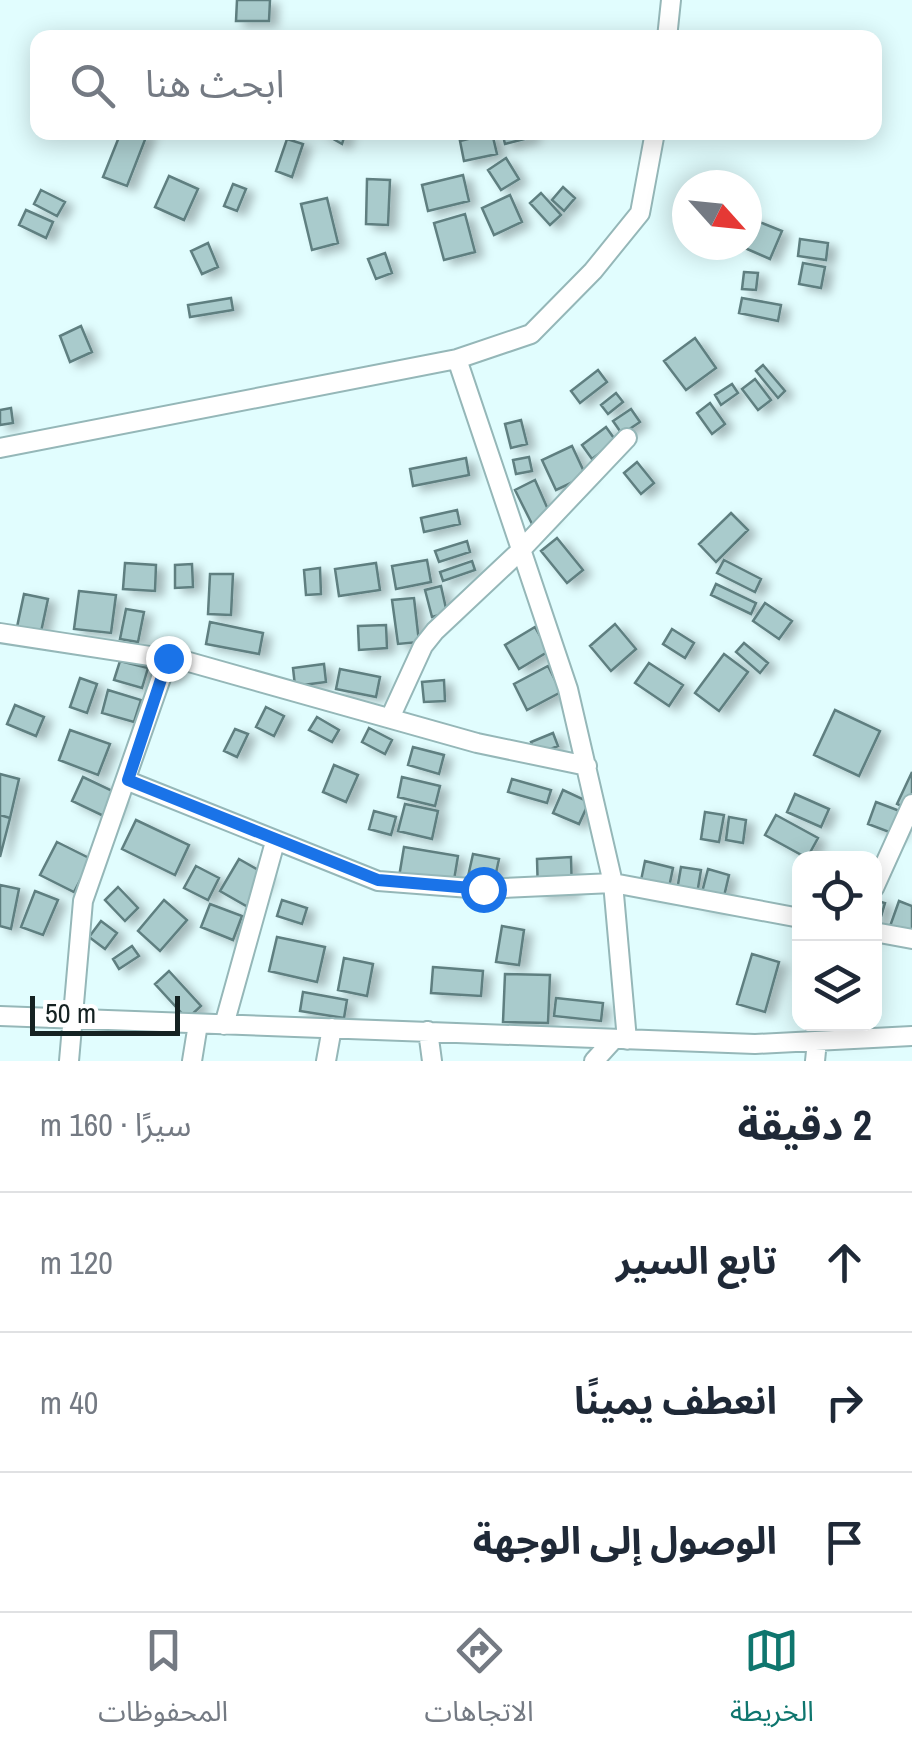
<!DOCTYPE html>
<html lang="ar">
<meta charset="utf-8">
<style>
:root{--surface:#fff;--page:#f2f2f3;--text:#1f2937;--muted:#747a83;--line:#e0e1e3;--accent:#0f766e}
body{margin:0;font-family:"Archivo Narrow","Noto Sans Arabic",sans-serif;background:var(--page);color:var(--text);direction:rtl}
.controls{position:absolute;right:30px;bottom:30px;display:grid;overflow:hidden;border-radius:20px;box-shadow:0 5px 25px #0003}
.controls button{width:90px;height:90px;display:grid;place-items:center;padding:0;border:0;border-bottom:2px solid var(--line);background:var(--surface);color:var(--text);font:50px sans-serif}
.compass{position:absolute;left:672px;top:170px;width:90px;height:90px;border-radius:50%;background:var(--surface);box-shadow:0 5px 25px #0003;rotate:117deg}
.scale{position:absolute;left:30px;bottom:25px;width:150px;box-sizing:border-box;padding-left:10px;border:5px solid #152222;border-top:0;font-size:28px;line-height:35px;white-space:nowrap;color:#152222;-webkit-text-stroke:8px #fff;paint-order:stroke}
.stop{position:absolute;width:30px;height:30px;margin:-22px;border:8px solid #1a73e8;border-radius:50%;background:#fff}
.stop.end{background:#1a73e8;border-color:#fff;box-shadow:0 2px 10px #0008}
.list{margin:0;padding:0;list-style:none}
h2{display:flex;justify-content:space-between;align-items:center;height:130px;margin:0;padding:0 40px;font-size:42px}
h2 small{font-size:32px;font-weight:400;color:var(--muted)}
.list li{display:grid;grid-template-columns:65px 1fr auto;gap:30px;align-items:center;box-sizing:border-box;height:140px;padding:0 40px;border-top:2px solid var(--line)}
.list b{display:block;font-size:38px;white-space:nowrap}
.list em{font-size:32px;font-style:normal;color:var(--muted)}
.icon{flex:none;width:55px;height:55px;fill:none;stroke:currentColor;stroke-width:2;stroke-linecap:round;stroke-linejoin:round}
.map{position:relative;flex:none;width:912px;height:1061px;overflow:hidden;direction:ltr}
.search{position:absolute;background:var(--surface);box-shadow:0 5px 25px #0003;left:30px;right:30px;top:30px;height:110px;display:flex;align-items:center;gap:25px;box-sizing:border-box;padding:0 35px;border-radius:20px;color:var(--muted);font-size:38px}
.sheet{height:550px;background:var(--surface)}
nav{display:flex;justify-content:space-around;align-items:center;box-sizing:border-box;height:140px;border-top:2px solid var(--line);background:var(--surface);font-size:28px;color:var(--muted)}
nav a{display:grid;justify-items:center;gap:5px}
nav .on{color:var(--accent)}
.map>svg:first-child{display:block}
.building{fill:#a9cbcc;stroke:#5f7f80;stroke-width:2.5;filter:url(#shadow)}
.lines{fill:none;stroke-linecap:round;stroke-linejoin:round}
.minor-casing{stroke:#95b7b8;stroke-width:22}
.minor{stroke:#fff;stroke-width:18}
.route{stroke:#1a73e8;stroke-width:12}
</style>
<div class="map">
<svg width="912" height="1061" viewBox="0 0 912 1061">
<defs>
<filter id="shadow"><feDropShadow dx="8" dy="4.5" stdDeviation="5" flood-color="#0004"/></filter>
</defs>
<rect width="100%" height="100%" fill="#e1fdfe"/>
<path class="building" d="M 237,0 L 270,0 L 269,21 L 236,21 Z
M 121,132 L 148,132 L 127,186 L 103,177 Z
M 321,132 L 346,132 L 342,144 Z
M 502,132 L 531,132 L 532,137 L 505,144 Z
M 492,133 L 497,154 L 464,161 L 460,141 Z
M 287,139 L 303,144 L 292,177 L 276,171 Z
M 506,158 L 519,179 L 501,190 L 488,170 Z
M 463,175 L 469,201 L 428,211 L 422,185 Z
M 169,176 L 198,189 L 184,220 L 155,207 Z
M 367,179 L 390,180 L 388,225 L 366,224 Z
M 233,184 L 246,189 L 237,211 L 224,206 Z
M 563,187 L 575,198 L 564,211 L 552,200 Z
M 41,190 L 65,202 L 57,216 L 34,204 Z
M 541,193 L 561,215 L 550,225 L 530,203 Z
M 510,195 L 522,222 L 494,235 L 482,208 Z
M 327,198 L 338,243 L 312,250 L 301,204 Z
M 26,210 L 53,222 L 46,238 L 19,225 Z
M 465,214 L 475,252 L 444,260 L 434,223 Z
M 747,217 L 782,231 L 770,259 L 738,245 L 747,245 Z
M 800,239 L 828,243 L 826,260 L 798,256 Z
M 208,243 L 218,267 L 202,274 L 191,251 Z
M 385,253 L 392,273 L 376,279 L 368,259 Z
M 803,263 L 825,267 L 821,288 L 799,284 Z
M 744,272 L 758,273 L 756,290 L 742,289 Z
M 231,298 L 233,310 L 190,317 L 188,305 Z
M 742,298 L 781,305 L 778,321 L 739,313 Z
M 81,326 L 92,352 L 70,362 L 60,336 Z
M 695,338 L 716,368 L 686,390 L 664,361 Z
M 763,365 L 785,391 L 778,398 L 756,371 Z
M 598,370 L 607,382 L 580,403 L 571,391 Z
M 755,379 L 771,400 L 758,410 L 742,389 Z
M 732,384 L 738,393 L 721,405 L 715,395 Z
M 616,393 L 623,402 L 608,414 L 601,405 Z
M 710,403 L 725,424 L 712,434 L 697,413 Z
M 11,408 L 13,423 L 0,425 L 0,410 Z
M 631,409 L 640,422 L 622,434 L 613,421 Z
M 521,420 L 527,444 L 511,448 L 505,424 Z
M 606,427 L 616,441 L 592,459 L 582,445 Z
M 572,446 L 586,476 L 556,490 L 542,460 Z
M 529,457 L 532,471 L 516,474 L 513,460 Z
M 466,458 L 469,475 L 413,486 L 410,469 Z
M 637,462 L 654,483 L 641,494 L 624,473 Z
M 535,480 L 550,514 L 533,526 L 515,490 Z
M 457,510 L 460,524 L 424,532 L 421,518 Z
M 731,513 L 748,530 L 716,562 L 699,544 Z
M 557,538 L 583,570 L 567,583 L 541,551 Z
M 467,541 L 470,552 L 439,562 L 435,551 Z
M 427,560 L 431,582 L 396,589 L 392,566 Z
M 724,560 L 761,579 L 755,592 L 717,573 Z
M 472,561 L 475,570 L 443,581 L 440,572 Z
M 125,563 L 156,565 L 155,591 L 123,589 Z
M 376,563 L 380,590 L 339,596 L 335,569 Z
M 192,564 L 193,587 L 175,588 L 175,565 Z
M 320,568 L 321,594 L 306,595 L 304,570 Z
M 210,574 L 233,574 L 231,615 L 208,614 Z
M 716,584 L 756,603 L 751,614 L 711,595 Z
M 441,586 L 447,613 L 432,617 L 425,590 Z
M 79,591 L 116,595 L 111,633 L 74,629 Z
M 24,594 L 48,599 L 41,632 L 17,627 Z
M 414,598 L 419,642 L 398,644 L 392,600 Z
M 765,603 L 792,621 L 779,639 L 753,621 Z
M 126,609 L 144,612 L 138,642 L 120,639 Z
M 210,622 L 263,633 L 259,654 L 206,644 Z
M 615,624 L 636,649 L 611,671 L 590,646 Z
M 386,625 L 387,648 L 359,650 L 358,626 Z
M 535,627 L 549,651 L 519,669 L 505,645 Z
M 672,629 L 694,643 L 685,658 L 663,644 Z
M 744,643 L 768,663 L 760,673 L 736,652 Z
M 724,654 L 748,672 L 719,711 L 695,693 Z
M 120,661 L 148,668 L 142,688 L 114,680 Z
M 649,663 L 683,685 L 669,706 L 635,683 Z
M 324,664 L 326,682 L 295,686 L 293,668 Z
M 548,666 L 561,692 L 527,710 L 514,684 Z
M 340,669 L 380,677 L 376,697 L 336,689 Z
M 80,678 L 97,684 L 87,713 L 70,707 Z
M 444,680 L 445,701 L 424,702 L 422,682 Z
M 108,690 L 141,700 L 134,722 L 102,713 Z
M 15,705 L 44,717 L 36,736 L 7,724 Z
M 266,707 L 284,716 L 274,736 L 256,727 Z
M 835,710 L 880,731 L 859,776 L 814,755 Z
M 317,717 L 339,730 L 332,742 L 309,730 Z
M 369,728 L 392,740 L 385,754 L 362,742 Z
M 235,729 L 248,734 L 237,757 L 224,751 Z
M 70,730 L 110,744 L 98,775 L 59,760 Z
M 553,733 L 558,746 L 536,755 L 531,742 Z
M 413,747 L 444,755 L 439,774 L 408,765 Z
M 334,765 L 358,775 L 346,802 L 323,792 Z
M 912,772 L 912,811 L 897,804 Z
M 0,774 L 19,779 L 10,818 L 0,815 Z
M 83,777 L 121,795 L 110,819 L 72,801 Z
M 402,777 L 440,786 L 435,806 L 398,797 Z
M 512,779 L 551,790 L 547,803 L 508,792 Z
M 563,790 L 589,802 L 579,824 L 553,813 Z
M 795,794 L 829,809 L 821,827 L 787,812 Z
M 876,802 L 905,813 L 897,835 L 868,824 Z
M 405,804 L 438,811 L 432,839 L 398,831 Z
M 374,811 L 396,817 L 391,835 L 369,829 Z
M 705,812 L 724,815 L 719,842 L 701,839 Z
M 0,815 L 10,818 L 0,857 Z
M 776,815 L 818,838 L 807,858 L 765,835 Z
M 729,817 L 746,820 L 743,843 L 726,840 Z
M 136,820 L 189,845 L 175,875 L 122,849 Z
M 57,842 L 91,859 L 74,892 L 40,875 Z
M 404,847 L 458,856 L 453,886 L 399,877 Z
M 473,854 L 499,859 L 493,887 L 467,881 Z
M 571,857 L 572,893 L 538,894 L 537,859 Z
M 239,859 L 267,875 L 248,907 L 220,891 Z
M 645,861 L 673,868 L 667,897 L 639,890 Z
M 196,866 L 219,878 L 208,900 L 184,888 Z
M 681,867 L 701,870 L 696,900 L 676,896 Z
M 708,869 L 729,875 L 721,909 L 699,904 Z
M 0,885 L 19,889 L 11,929 L 0,926 Z
M 118,887 L 138,908 L 125,921 L 105,900 Z
M 35,891 L 58,900 L 43,935 L 21,927 Z
M 164,900 L 187,920 L 160,951 L 138,931 Z
M 282,900 L 307,908 L 302,924 L 277,916 Z
M 874,900 L 885,903 L 875,937 L 874,937 Z
M 899,901 L 912,906 L 912,937 L 889,929 Z
M 210,904 L 242,916 L 233,940 L 201,927 Z
M 101,921 L 117,933 L 105,949 L 89,937 Z
M 502,926 L 524,930 L 519,965 L 496,962 Z
M 277,937 L 325,947 L 317,982 L 269,971 Z
M 132,946 L 139,956 L 119,969 L 113,959 Z
M 752,954 L 779,962 L 765,1012 L 737,1004 Z
M 344,958 L 373,964 L 367,996 L 338,990 Z
M 433,967 L 483,971 L 481,996 L 431,993 Z
M 169,971 L 201,1006 L 187,1019 L 155,984 Z
M 505,974 L 550,975 L 548,1023 L 503,1022 Z
M 303,992 L 347,1000 L 344,1018 L 300,1011 Z
M 556,998 L 603,1003 L 601,1021 L 554,1016 Z"/>
<g class="lines">
<defs>
<path id="minor" d="M 667,38 L 671,0
M 457,359 L 568,689 L 613,883 L 627,1040
M 0,448 L 457,359 L 531,334 L 593,271 L 640,213 L 655,132
M 0,633 L 189,662 L 477,743 L 587,766
M 390,718 L 423,646 L 435,631 L 519,552 L 627,438
M 128,781 L 378,881 L 483,889 L 613,883 L 800,918
M 874,888 L 912,804
M 874,932 L 912,939
M 0,1016 L 755,1044 L 912,1036
M 224,1025 L 275,842
M 428,1031 L 432,1061
M 69,1061 L 83,901 L 168,658
M 192,1061 L 198,1024
M 326,1061 L 332,1028
M 594,1061 L 614,1039
M 815,1061 L 817,1041"/>
</defs>
<use href="#minor" class="minor-casing"/>
<use href="#minor" class="minor"/>
</g>
<g class="lines">
<path class="route" d="M 168,658 L 128,780 L 378,880 L 483,889"/>
</g>
</svg>
<div class="controls">
<button><svg class="icon" aria-label="locate" viewBox="0 0 24 24"><circle cx="12" cy="12" r="6"/><path d="M12 2v4M12 18v4M2 12h4M18 12h4"/></svg></button>
<button><svg class="icon" aria-label="layers" viewBox="0 0 24 24"><path d="M12 4l9 5-9 5-9-5zM3 14l9 5 9-5"/></svg></button>
</div>
<svg class="compass" viewBox="-18 -18 36 36"><path d="M0-13l5 13h-10z" fill="#e53935"/><path d="M0 13l5-13h-10z" fill="#747a83"/></svg>
<div class="scale">50 m</div>
<div class="stop" style="left:483px;top:889px"></div>
<div class="stop end" style="left:168px;top:658px"></div>
<div class="search"><svg class="icon" aria-label="search" viewBox="0 0 24 24"><circle cx="10" cy="10" r="6"/><path d="M15 15l6 6"/></svg>ابحث هنا</div>
</div>
<section class="sheet">
<h2>2 دقيقة<small>سيرًا · 160 m</small></h2>
<ul class="list">
<li><svg class="icon" aria-label="ahead" viewBox="0 0 24 24"><path d="M12 20V5M6 11l6-6 6 6"/></svg><div><b>تابع السير</b></div><em>120 m</em></li>
<li><svg class="icon" aria-label="right" viewBox="0 0 24 24"><path d="M7 20v-9h11M14 6l5 5-5 5"/></svg><div><b>انعطف يمينًا</b></div><em>40 m</em></li>
<li><svg class="icon" aria-label="arrive" viewBox="0 0 24 24"><path d="M6 21V4h12l-3 4 3 4H6"/></svg><div><b>الوصول إلى الوجهة</b></div></li>
</ul>
</section>
<nav>
<a class="on"><svg class="icon" aria-label="map" viewBox="0 0 24 24"><path d="M3 6l6-2 6 2 6-2v14l-6 2-6-2-6 2zM9 4v14M15 6v14"/></svg>الخريطة</a>
<a><svg class="icon" aria-label="directions" viewBox="0 0 24 24"><path d="M12 3l9 9-9 9-9-9zM9 14v-3h6M13 9l2 2-2 2"/></svg>الاتجاهات</a>
<a><svg class="icon" aria-label="saved" viewBox="0 0 24 24"><path d="M7 4h10v16l-5-4-5 4z"/></svg>المحفوظات</a>
</nav>
